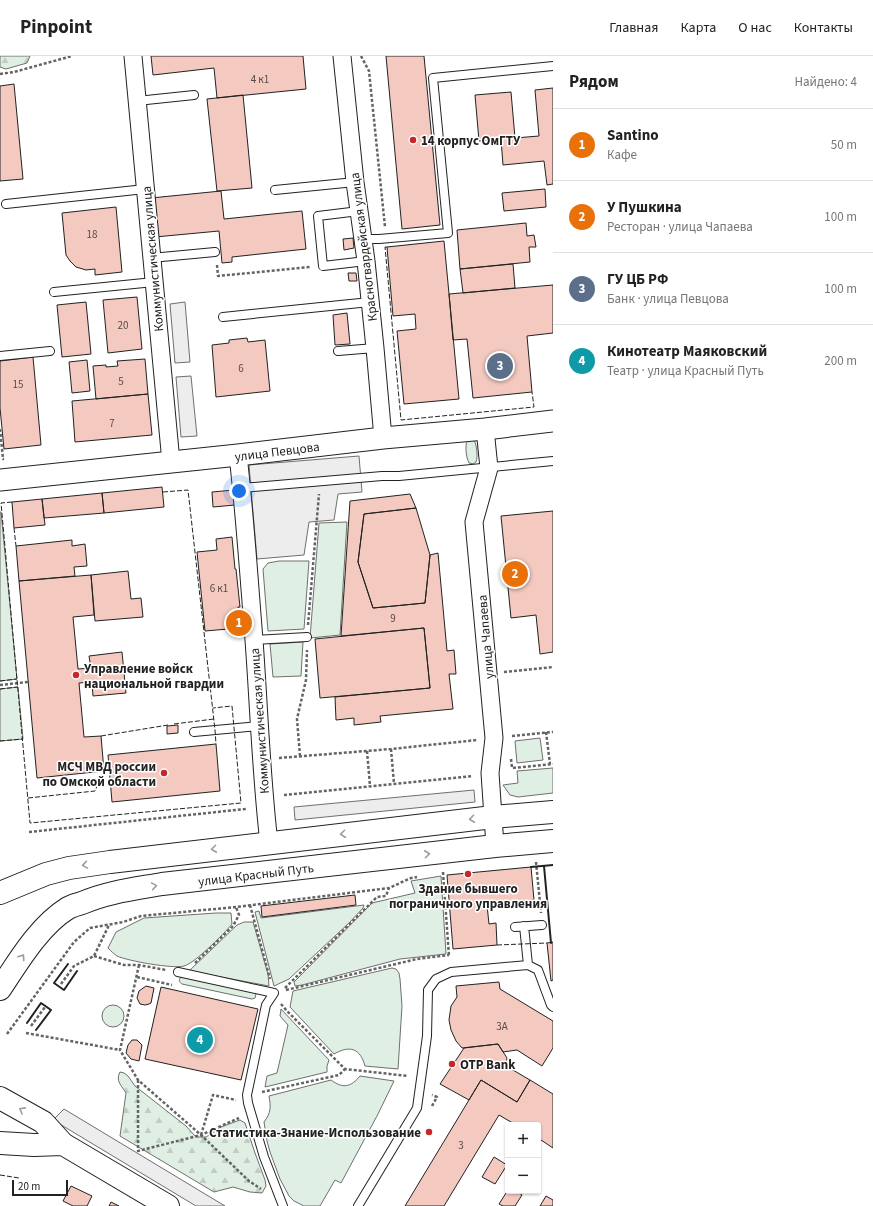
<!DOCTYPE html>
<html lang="ru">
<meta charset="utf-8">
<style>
:root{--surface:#fff;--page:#f2f2f2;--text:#222;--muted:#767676;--line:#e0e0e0;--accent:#7c3aed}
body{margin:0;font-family:"Source Sans 3",sans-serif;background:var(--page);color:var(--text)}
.controls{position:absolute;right:12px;bottom:12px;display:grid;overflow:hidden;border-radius:4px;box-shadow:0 1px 3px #0004}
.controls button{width:36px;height:36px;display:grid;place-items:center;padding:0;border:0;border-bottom:1px solid var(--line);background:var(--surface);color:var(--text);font:20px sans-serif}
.scale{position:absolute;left:12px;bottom:10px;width:56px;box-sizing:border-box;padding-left:4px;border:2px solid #222;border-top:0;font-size:11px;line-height:14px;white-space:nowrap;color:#222;-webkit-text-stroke:3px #fff;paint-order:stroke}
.you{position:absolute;left:239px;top:435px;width:14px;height:14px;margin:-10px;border:3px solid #fff;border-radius:50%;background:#1a73e8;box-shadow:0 0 0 6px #1a73e833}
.badge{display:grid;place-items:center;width:26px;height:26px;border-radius:50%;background:var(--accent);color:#fff;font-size:13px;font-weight:700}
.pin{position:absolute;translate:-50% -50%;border:2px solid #fff;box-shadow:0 1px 4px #0006}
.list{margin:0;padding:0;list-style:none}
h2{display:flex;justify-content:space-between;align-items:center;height:52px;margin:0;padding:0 16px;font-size:17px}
h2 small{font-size:13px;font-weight:400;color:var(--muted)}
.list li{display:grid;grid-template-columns:26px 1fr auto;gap:12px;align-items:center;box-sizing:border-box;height:72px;padding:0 16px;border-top:1px solid var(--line)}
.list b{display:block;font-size:15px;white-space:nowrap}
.list p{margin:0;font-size:13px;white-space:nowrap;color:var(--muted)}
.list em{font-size:13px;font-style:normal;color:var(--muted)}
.map{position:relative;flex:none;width:553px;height:1150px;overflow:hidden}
header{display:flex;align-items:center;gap:24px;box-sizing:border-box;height:56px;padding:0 20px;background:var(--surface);border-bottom:1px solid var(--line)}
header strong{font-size:19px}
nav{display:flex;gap:22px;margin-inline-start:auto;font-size:14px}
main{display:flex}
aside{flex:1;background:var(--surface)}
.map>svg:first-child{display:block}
.grass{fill:#e0efe3;stroke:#6f6f6f}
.forest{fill:url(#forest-firs);stroke:#6f6f6f}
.parking{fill:#ededed;stroke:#6f6f6f}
.building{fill:#f3c9c0;stroke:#222}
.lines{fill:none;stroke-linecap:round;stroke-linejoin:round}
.service-casing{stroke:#222;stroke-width:10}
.minor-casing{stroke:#222;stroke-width:19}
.tertiary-casing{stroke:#222;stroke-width:23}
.secondary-casing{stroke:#222;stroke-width:24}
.primary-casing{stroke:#222;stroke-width:24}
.path{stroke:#646464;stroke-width:2.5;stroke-dasharray:3 2;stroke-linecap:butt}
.service{stroke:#fff;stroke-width:8}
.minor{stroke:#fff;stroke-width:17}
.tertiary{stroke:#fff;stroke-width:21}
.secondary{stroke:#fff;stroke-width:22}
.primary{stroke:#fff;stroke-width:22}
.fence{stroke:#222;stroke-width:1;stroke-dasharray:5 2;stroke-linecap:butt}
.wall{stroke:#222;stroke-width:2}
.oneway{stroke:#9c9c9c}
.poi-dot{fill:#c62828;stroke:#fff;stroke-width:1.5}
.labels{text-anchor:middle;stroke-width:3;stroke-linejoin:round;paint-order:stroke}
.number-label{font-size:11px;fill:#564c4a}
.poi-label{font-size:13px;font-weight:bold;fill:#222;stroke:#fff;text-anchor:start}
.street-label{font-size:13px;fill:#222;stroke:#fff}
</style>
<header>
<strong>Pinpoint</strong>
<nav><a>Главная</a><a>Карта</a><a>О нас</a><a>Контакты</a></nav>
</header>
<main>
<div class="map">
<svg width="553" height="1150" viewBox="0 0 553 1150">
<defs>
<pattern id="forest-firs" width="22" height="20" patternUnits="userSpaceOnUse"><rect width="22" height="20" fill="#e0efe3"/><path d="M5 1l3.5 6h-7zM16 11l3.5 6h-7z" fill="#c0cdc2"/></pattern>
</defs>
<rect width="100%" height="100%" fill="#fff"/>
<path class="grass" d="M 467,384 L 474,384 C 477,390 478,400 476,406 L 473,408 L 469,407 C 466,401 465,391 467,384 Z
M 0,456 L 1,456 L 17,623 L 0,625 Z
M 347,466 L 340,579 L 310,582 L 319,467 Z
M 279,505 L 309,505 L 304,573 L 268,575 L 263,513 L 268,507 Z
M 303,586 L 301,620 L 273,621 L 270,588 Z
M 18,631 L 23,683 L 0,685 L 0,633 Z
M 540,682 L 543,704 L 517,707 L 515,685 Z
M 553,712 L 553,737 L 518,741 L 510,739 L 503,729 L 518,727 L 517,715 Z
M 441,820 L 446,898 L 400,903 L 302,929 L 295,930 L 294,926 L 372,847 L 415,837 L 411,825 Z
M 364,849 L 363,852 L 350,866 L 289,923 L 274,930 L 255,856 L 259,855 L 261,862 Z
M 216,857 L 231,857 L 232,868 C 224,878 195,907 184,910 C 173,913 128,905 117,900 C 114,898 111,895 108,892 L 116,876 L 144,862 Z
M 244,866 L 253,866 L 268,918 L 269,930 L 189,915 L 237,869 Z
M 392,912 L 396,913 L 399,917 L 400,923 L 402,950 L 398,1013 L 365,1010 C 360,992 350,989 334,998 L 290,951 L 293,935 Z
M 183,921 L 253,936 L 256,938 L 255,942 L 252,943 L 182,928 C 179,926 179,924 180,922 Z
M102 960a11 11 0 1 1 22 0a11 11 0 1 1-22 0Z
M 281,953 L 329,1004 L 327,1010 L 327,1016 L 265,1031 L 267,1020 L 277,1017 L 288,969 L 280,960 Z
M 360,1020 L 394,1025 L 378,1058 L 341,1127 L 335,1124 L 320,1150 L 304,1150 L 294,1145 L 289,1140 L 280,1123 L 270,1096 L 267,1085 L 264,1066 C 271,1057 271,1051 269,1040 L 331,1024 C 343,1033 351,1031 360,1020 Z"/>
<path class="forest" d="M 0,0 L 30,0 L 27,7 L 6,13 L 0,11 Z
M 120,1016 L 124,1017 L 128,1020 L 135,1030 L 186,1070 L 196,1081 L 206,1081 L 221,1071 L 240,1064 L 245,1067 L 255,1097 L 265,1124 L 266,1130 L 262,1137 L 250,1136 L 233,1131 L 214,1136 L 120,1080 L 126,1037 C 122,1030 115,1025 120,1016 Z"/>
<path class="parking" d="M 185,246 L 190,306 L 175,307 L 170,248 Z
M 191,320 L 197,380 L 181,381 L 176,321 Z
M 359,400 L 362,436 L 338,438 L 334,464 L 309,466 L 304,499 L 257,503 L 249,409 Z
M 474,734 L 475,746 L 295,764 L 294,751 Z
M 64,1053 L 225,1150 L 196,1150 L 53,1064 Z"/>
<path class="building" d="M 151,0 L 303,0 L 306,33 L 217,42 L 214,12 L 153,19 Z
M 386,0 L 424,0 L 440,169 L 402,173 Z
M 14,28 L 23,123 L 0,125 L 0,30 Z
M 553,32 L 553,128 L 547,129 L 544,105 L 503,109 L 501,83 L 479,85 L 475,39 L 511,36 L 515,82 L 539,80 L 535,34 Z
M 243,39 L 252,132 L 217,135 L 207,43 Z
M 545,133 L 546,151 L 504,155 L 502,137 Z
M 221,135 L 224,163 L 302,155 L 306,193 L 232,201 L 232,206 L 222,207 L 219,175 L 155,181 L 151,142 Z
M 116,151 L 122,216 L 95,219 L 95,213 L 86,214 L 76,211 L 70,205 L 66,199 L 62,157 Z
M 526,167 L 527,180 L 534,179 L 536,191 L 529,191 L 530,206 L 460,213 L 457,174 Z
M 353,182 L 354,192 L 344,194 L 343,183 Z
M 444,185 L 459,343 L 404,348 L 397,275 L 416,273 L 415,258 L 393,260 L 387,191 Z
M 513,208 L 515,232 L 463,237 L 460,213 Z
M 348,217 L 356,217 L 357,225 L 349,225 Z
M 553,229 L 553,277 L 527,280 L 532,336 L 473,342 L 467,283 L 453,284 L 449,238 Z
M 137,241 L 142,293 L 108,297 L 103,244 Z
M 86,246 L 91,298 L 62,301 L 57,249 Z
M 347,257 L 350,288 L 335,289 L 333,259 Z
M 247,282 L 248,286 L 265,284 L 270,335 L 216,341 L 212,289 L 229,287 L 229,284 Z
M 33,301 L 41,389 L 4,393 L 0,352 L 0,305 Z
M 145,303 L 148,338 L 96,343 L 93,310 L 106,309 L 106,311 L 118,310 L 117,305 Z
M 87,304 L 90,335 L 72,337 L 69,306 Z
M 148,338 L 152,379 L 75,386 L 72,345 Z
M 162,431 L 164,451 L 104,457 L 102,437 Z
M 234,434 L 235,449 L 213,451 L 212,436 Z
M 102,437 L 104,457 L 44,462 L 42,443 Z
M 410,438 L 416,452 L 364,458 L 358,506 L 373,552 L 425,547 L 430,499 L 438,497 L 447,595 L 454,594 L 456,618 L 449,618 L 453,653 L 380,660 L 381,666 L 354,669 L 354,662 L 336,664 L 335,641 L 430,632 L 424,572 L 341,580 L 350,445 Z
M 42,443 L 45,469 L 14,472 L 12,446 Z
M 416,452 L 430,499 L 425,547 L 373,552 L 358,506 L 364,458 Z
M 553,455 L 553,596 L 540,598 L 536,559 L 511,562 L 501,460 Z
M 232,481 L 235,513 L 236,513 L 240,551 L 238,551 L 240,572 L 205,575 L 197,496 L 217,494 L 216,483 Z
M 72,484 L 72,490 L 85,488 L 87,510 L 74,511 L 75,520 L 19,525 L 16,490 Z
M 128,515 L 131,543 L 141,542 L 143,561 L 95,565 L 91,519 Z
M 91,519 L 94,559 L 73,561 L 78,613 L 91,612 L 89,600 L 122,596 L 126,637 L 93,640 L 92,626 L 79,627 L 84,681 L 101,680 L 104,715 L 37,722 L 19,525 Z
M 424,572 L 430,632 L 320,642 L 315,583 Z
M 178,669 L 178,677 L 167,678 L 167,670 Z
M 216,688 L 220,735 L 112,746 L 108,699 Z
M 531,811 L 534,844 L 487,849 L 489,868 L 496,867 L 497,889 L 453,893 L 447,819 Z
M 355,839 L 356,849 L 262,861 L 261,850 Z
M 553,886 L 553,924 L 551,925 L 547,887 Z
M 499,926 L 500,933 L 553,965 L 553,992 L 542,1010 L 517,994 L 503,996 L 498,988 L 462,992 L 456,985 L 451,974 L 449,964 L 451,950 L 457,941 L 456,930 Z
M 146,930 L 154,932 L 151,947 L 149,948 L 145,949 L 140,948 L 137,942 L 139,935 Z
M 161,931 L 258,953 L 241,1024 L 145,1003 Z
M 132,984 L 137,984 L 142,989 L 139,1005 L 131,1003 L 126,997 L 128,989 Z
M 498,988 L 507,1002 L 506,1010 L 530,1024 L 517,1046 L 481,1024 L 469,1044 L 440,1028 L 464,992 Z
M 481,1024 L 517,1046 L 530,1024 L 553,1038 L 553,1092 L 538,1082 L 538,1069 L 516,1069 L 499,1059 L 444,1150 L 405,1150 Z
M 494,1101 L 507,1109 L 495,1128 L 482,1121 Z
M 71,1130 L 92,1140 L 87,1150 L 73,1150 L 63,1145 Z
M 508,1134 L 508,1135 L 516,1135 L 522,1139 L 515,1150 L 503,1150 L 499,1148 Z
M 546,1140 L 553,1144 L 553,1150 L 540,1150 Z
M 111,1146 L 119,1150 L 109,1150 Z"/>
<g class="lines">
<defs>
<path id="service" d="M 137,45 L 194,39
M 275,134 L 355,126
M 6,148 L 145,133
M 359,155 L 318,160 L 323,210 L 366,205
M 363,183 L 379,183 L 448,177 L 433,22 L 553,10
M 151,202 L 215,196
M 54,236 L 154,226
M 223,261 L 370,246
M 338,295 L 375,292
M 0,300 L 50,295
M 241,432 L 382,420 L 399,420 L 553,405
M 254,584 L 307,581
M 194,676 L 259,670
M 524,870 L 528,909
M 515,871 L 542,869
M 178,916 L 274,937 L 266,949 L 247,1039 L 248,1047 L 264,1101 L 283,1150
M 358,1150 L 417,1052 L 427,980 L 428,934 L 436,923 L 451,916 L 528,909 L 538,914 L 551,949 L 553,951"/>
<path id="minor" d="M 133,0 L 171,406
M 342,0 L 355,126 L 366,205 L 375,292 L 383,382
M 485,373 L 489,412 L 474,466 L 494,682 L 490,717 L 495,790
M 238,399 C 245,461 249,522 254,584 C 259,652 261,719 269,787"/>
<path id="tertiary" d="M 0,424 L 238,399 L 383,382 L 485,373 L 553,365"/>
<path id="secondary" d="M 0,1042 L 43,1066 L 63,1088 L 168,1150
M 0,1087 L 34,1089 L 63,1088"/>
<path id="primary" d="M 0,837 L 46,818 L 69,812 L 110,806 L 493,761 L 553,756
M 0,933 C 18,906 39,870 68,852 C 72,850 78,848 82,847 C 108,836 134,833 162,828 L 495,790 L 553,785"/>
</defs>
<use href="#service" class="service-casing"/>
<use href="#minor" class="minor-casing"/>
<use href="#tertiary" class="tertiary-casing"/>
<use href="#secondary" class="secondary-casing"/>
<use href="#primary" class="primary-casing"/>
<path class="path" d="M 361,0 L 369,15 L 385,171
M 0,18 L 14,16 L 72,0
M 217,209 L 218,220 L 310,211
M 0,373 L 3,403 L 4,403
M 308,569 L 319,438
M 504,616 L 553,611
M 0,629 L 28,626
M 546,676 L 550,708
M 512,680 L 553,676
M 391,693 L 394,728
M 367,695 L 370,730
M 300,700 L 297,663 L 306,624 L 307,594
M 279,702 L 391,693 L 477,684
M 511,703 L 512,712 L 553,708
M 284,739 L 473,720
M 29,776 L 245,753 L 247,752
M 536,806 L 541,857
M 443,816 L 449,900
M 250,849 L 270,923
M 94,900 L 124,909 L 139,909 L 166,914
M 195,907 L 233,870 L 239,859 L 236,851
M 139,909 L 120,994 L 138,1024 L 201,1079 L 249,1125 L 261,1133
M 137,921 L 172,929
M 61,928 L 74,910 L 94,900 L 109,869
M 285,932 L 377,841 L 386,840 L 389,832
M 286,934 L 417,903 L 449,899
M 281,948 L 287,955 L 345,1013 L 408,1020
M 31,970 L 45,951
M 26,977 L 120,994
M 7,978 L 74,886 L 90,872 L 123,866 L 141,860 L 236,851 L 389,832 L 411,822 L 417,821
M 138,1024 L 138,1095 L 201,1079 L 239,1062
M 262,1036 L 339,1019 L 345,1013
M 432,1050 L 437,1041 L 432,1039
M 201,1079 L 213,1039 L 236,1044"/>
<use href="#service" class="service"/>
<use href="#minor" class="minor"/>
<use href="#tertiary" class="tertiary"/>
<use href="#secondary" class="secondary"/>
<use href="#primary" class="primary"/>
<path class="fence" d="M 387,191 L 385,191 L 401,364 L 534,351 L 532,336
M 163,436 L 188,434 L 215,674 L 216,688
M 12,446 L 1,447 L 30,767 L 241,747 L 232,650 L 213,652
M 14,472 L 16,490
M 0,625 L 17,623
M 0,633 L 18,631
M 174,668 L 214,663
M 101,680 L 168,669
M 0,685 L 23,683
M 28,742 L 95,735 L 104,715
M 497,889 L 547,887
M 0,1119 L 19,1122"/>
<path class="wall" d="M 544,810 L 551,887
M 531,811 L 553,809
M 68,908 L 54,927 L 64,934 L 77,915
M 27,967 L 41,947 L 51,954 L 36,974"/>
</g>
<defs><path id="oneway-chevron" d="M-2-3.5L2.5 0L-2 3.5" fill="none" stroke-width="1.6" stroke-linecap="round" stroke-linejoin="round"/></defs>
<g class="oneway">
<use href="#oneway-chevron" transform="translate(472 763) rotate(173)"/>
<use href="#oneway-chevron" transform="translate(343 778) rotate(173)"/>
<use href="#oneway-chevron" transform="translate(214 793) rotate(173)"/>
<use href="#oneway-chevron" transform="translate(427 798) rotate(-7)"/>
<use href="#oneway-chevron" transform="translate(85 809) rotate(171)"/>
<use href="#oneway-chevron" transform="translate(154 830) rotate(-9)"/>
<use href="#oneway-chevron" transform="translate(22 901) rotate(-56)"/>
<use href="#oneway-chevron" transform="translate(22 1054) rotate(-151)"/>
</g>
<g class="poi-dot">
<circle cx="413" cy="84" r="4"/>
<circle cx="76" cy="619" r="4"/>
<circle cx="164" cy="717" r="4"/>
<circle cx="468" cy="818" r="4"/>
<circle cx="452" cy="1008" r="4"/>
<circle cx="429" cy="1076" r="4"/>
</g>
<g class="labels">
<g class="number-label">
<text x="260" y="27">4 к1</text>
<text x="92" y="182">18</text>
<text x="123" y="273">20</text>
<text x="241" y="316">6</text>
<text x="121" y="329">5</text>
<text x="18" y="332">15</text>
<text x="112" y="371">7</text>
<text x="219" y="536">6 к1</text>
<text x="393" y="566">9</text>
<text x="502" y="974">3А</text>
<text x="461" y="1093">3</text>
</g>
<g class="poi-label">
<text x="421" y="89">14 корпус ОмГТУ</text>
<text x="84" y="617">Управление войск<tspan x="84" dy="15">национальной гвардии</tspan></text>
<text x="156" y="715" text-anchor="end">МСЧ МВД россии<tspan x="156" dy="15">по Омской области</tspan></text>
<text x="468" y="837" text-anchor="middle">Здание бывшего<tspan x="468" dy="15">пограничного управления</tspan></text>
<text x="460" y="1013">OTP Bank</text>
<text x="421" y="1081" text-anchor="end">Статистика-Знание-Использование</text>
</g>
<g class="street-label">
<text transform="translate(363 191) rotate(-97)" y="5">Красногвардейская улица</text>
<text transform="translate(152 203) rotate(-95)" y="5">Коммунистическая улица</text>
<text transform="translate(277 395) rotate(-7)" y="5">улица Певцова</text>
<text transform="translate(485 581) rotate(-95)" y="5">улица Чапаева</text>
<text transform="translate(259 665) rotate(-94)" y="5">Коммунистическая улица</text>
<text transform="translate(256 818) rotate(-7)" y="5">улица Красный Путь</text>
</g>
</g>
</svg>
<div class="controls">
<button>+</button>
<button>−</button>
</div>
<div class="scale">20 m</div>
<div class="you"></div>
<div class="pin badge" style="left:239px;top:567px;background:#e8710a">1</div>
<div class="pin badge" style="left:515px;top:518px;background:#e8710a">2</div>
<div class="pin badge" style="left:500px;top:310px;background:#5c6f8a">3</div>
<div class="pin badge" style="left:200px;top:984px;background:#0f9aa8">4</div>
</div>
<aside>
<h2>Рядом<small>Найдено: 4</small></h2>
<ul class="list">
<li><span class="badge" style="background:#e8710a">1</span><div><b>Santino</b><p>Кафе</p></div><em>50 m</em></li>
<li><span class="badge" style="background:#e8710a">2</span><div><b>У Пушкина</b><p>Ресторан · улица Чапаева</p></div><em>100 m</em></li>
<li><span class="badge" style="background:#5c6f8a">3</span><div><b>ГУ ЦБ РФ</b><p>Банк · улица Певцова</p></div><em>100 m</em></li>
<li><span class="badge" style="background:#0f9aa8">4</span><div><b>Кинотеатр Маяковский</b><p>Театр · улица Красный Путь</p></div><em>200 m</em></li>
</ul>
</aside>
</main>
